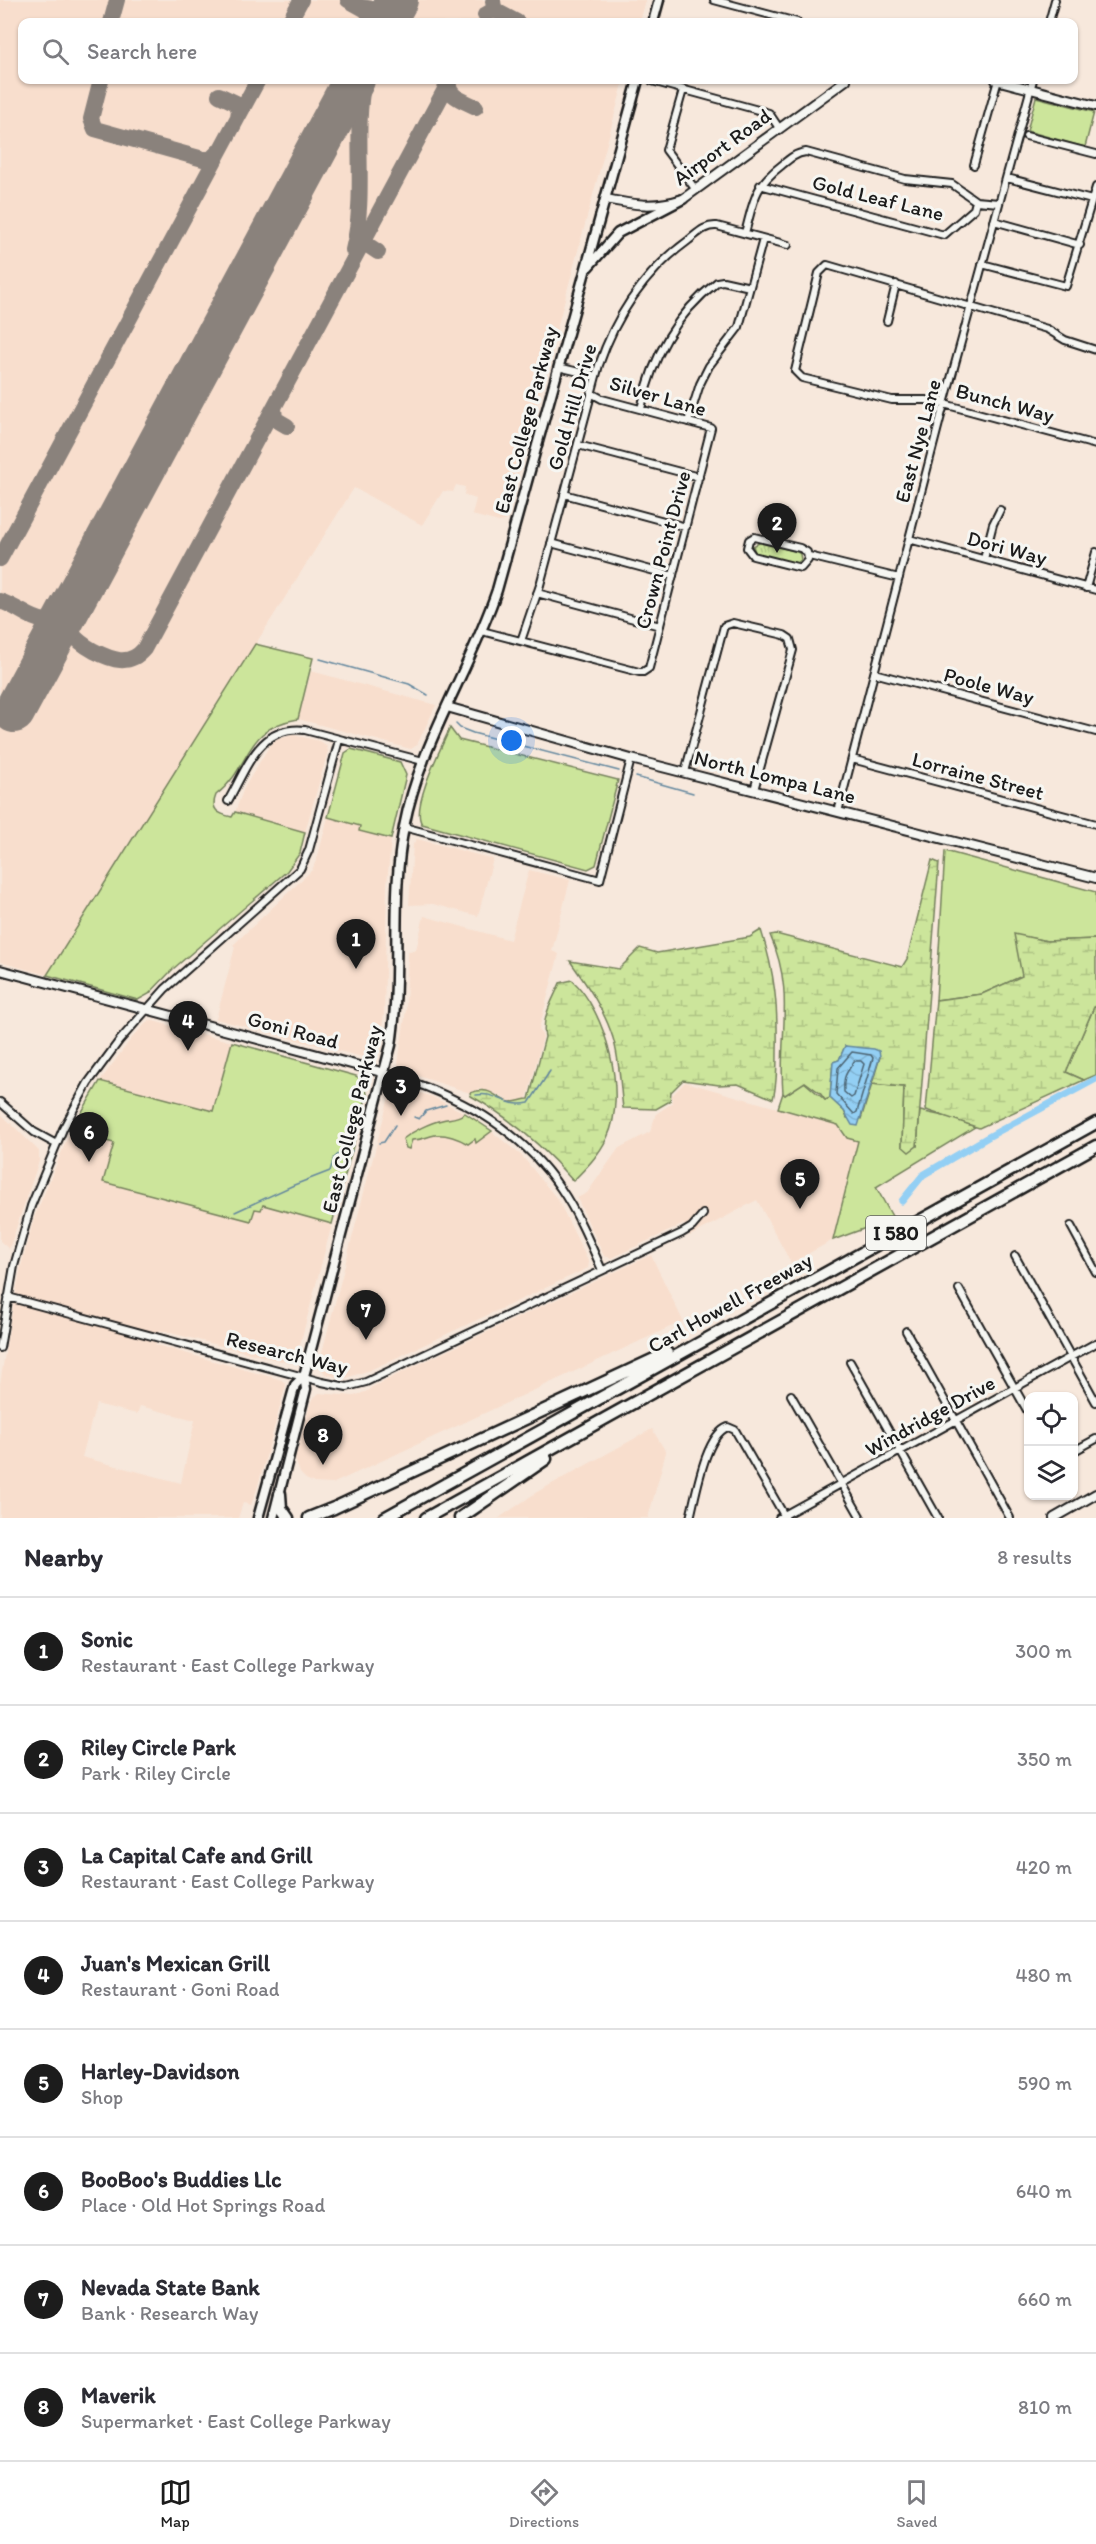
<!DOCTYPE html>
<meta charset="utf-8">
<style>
:root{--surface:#fff;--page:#f7f7f7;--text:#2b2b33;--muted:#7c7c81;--line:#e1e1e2;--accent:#1c1c1c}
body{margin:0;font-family:Itim,sans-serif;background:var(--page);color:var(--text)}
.controls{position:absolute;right:18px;bottom:18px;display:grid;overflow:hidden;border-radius:12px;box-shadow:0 2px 4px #0004}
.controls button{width:54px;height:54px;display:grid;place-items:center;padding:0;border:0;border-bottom:2px solid var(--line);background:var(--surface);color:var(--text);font:30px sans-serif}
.you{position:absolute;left:512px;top:741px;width:21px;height:21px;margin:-15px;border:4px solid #fff;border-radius:50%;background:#1a73e8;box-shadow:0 0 0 9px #1a73e833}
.badge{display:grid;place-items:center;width:39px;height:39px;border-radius:50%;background:var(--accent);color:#fff;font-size:20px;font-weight:700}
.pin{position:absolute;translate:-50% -50px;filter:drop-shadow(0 2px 3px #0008)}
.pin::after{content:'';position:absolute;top:32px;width:21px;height:18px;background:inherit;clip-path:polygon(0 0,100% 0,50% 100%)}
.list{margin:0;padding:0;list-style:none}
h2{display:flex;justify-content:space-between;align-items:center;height:78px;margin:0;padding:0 24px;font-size:26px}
h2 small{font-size:20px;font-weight:400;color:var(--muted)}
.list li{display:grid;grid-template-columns:39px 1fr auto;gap:18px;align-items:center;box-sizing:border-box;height:108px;padding:0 24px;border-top:2px solid var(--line)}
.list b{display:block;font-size:22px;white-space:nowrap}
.list p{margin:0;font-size:20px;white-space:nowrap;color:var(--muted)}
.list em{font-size:20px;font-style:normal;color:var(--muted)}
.icon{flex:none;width:33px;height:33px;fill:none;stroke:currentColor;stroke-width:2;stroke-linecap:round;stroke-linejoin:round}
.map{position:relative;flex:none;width:1096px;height:1518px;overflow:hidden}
.search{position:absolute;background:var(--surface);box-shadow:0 2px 4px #0004;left:18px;right:18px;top:18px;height:66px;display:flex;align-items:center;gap:15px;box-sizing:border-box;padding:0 21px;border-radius:12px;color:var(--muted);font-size:22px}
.sheet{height:942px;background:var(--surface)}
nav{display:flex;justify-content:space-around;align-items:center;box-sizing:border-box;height:84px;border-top:2px solid var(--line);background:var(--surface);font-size:16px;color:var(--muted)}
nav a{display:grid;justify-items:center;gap:3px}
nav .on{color:var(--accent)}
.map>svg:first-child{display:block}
.built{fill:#f8decd;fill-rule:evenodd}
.grass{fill:#cce59b;stroke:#74805c;stroke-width:1.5}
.wetland{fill:url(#wetland-marsh);stroke:#74805c;stroke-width:1.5}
.park{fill:url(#park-tufts);stroke:#74805c;stroke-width:1.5}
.water{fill:url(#water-waves);stroke:#63879e;stroke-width:1.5}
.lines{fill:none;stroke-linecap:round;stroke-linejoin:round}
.shore{stroke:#4c6472;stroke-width:1.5}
.stream{stroke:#63879e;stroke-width:1.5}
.canal{stroke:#93cff4;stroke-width:7}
.taxiway{stroke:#8a827c;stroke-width:16}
.runway{stroke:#8a827c;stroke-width:42}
.minor-casing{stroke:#1c1c1c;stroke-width:10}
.tertiary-casing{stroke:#1c1c1c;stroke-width:12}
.secondary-casing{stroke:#1c1c1c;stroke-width:13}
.motorway-casing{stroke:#1c1c1c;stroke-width:15}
.minor{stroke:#f6f6f2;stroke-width:6}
.tertiary{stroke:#f6f6f2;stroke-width:8}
.secondary{stroke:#f6f6f2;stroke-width:8}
.motorway{stroke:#f6f6f2;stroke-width:10}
.labels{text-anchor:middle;stroke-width:6;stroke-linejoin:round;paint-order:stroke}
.shield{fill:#f6f6f2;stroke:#5d5d5c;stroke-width:1.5}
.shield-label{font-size:20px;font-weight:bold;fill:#1c1c1c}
.street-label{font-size:21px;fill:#1c1c1c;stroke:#f6f6f2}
</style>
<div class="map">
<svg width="1096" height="1518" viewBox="0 0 1096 1518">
<defs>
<pattern id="wetland-marsh" width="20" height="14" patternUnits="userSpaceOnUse" patternTransform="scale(1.5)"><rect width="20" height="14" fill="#cce59b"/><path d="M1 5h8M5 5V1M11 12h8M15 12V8" fill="none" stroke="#afc485"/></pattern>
<pattern id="park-tufts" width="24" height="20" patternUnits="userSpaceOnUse" patternTransform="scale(1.5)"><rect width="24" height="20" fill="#cce59b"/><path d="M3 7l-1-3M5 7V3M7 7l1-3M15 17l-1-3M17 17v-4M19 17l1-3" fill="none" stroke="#afc485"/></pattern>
<pattern id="water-waves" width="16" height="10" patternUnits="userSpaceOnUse" patternTransform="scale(1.5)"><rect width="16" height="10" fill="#93cff4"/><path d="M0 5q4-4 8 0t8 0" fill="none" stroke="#7eb1d1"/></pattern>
</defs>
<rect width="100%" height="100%" fill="#f7e8dc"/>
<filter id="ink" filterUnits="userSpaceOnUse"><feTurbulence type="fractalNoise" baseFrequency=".0167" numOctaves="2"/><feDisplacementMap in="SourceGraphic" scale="12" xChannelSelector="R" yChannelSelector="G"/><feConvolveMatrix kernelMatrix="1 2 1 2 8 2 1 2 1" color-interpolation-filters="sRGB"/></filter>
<g filter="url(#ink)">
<path class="built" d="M 0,0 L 646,0 L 640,22 L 22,22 L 22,80 L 624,80 L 505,521 L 499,522 L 472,515 L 476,499 L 464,495 L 465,487 L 456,485 L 453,492 L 443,491 L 422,525 L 354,488 L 47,975 L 0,962 Z
M 311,671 L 436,705 L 417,745 L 411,749 L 298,719 Z
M 293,735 L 320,741 L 326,745 L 328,751 L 305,832 L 235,812 L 244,788 L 270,745 L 278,739 Z
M 328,817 L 360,826 L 359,831 L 391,839 L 387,884 L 384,1015 L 378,1051 L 373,1056 L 366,1058 L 216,1019 L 235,947 L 233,945 L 312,870 L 318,856 Z
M 417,839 L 493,859 L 478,916 L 433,904 L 409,905 L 413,844 Z
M 529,870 L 570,880 L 552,951 L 559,954 L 539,1029 L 543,1037 L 527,1099 L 510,1102 L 499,1095 L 480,1089 L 470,1093 L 400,1070 L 398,1064 L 406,1010 L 408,951 L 416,950 L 424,916 L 510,940 Z
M 149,1020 L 232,1042 L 213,1111 L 100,1081 L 131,1039 Z
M 685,1082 L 838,1125 L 842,1134 L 859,1141 L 833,1240 L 791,1263 L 757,1200 L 690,1236 L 684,1224 L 611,1258 L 604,1256 L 577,1198 L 587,1193 L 619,1148 L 650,1132 L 656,1114 L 672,1103 L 672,1095 Z
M 398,1086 L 433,1097 L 475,1118 L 522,1156 L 558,1200 L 589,1263 L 588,1268 L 370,1370 L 343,1379 L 325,1374 L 319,1364 L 390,1093 Z
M 0,1113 L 39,1151 L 39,1161 L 9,1249 L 0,1241 Z
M 70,1132 L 114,1143 L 104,1182 L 251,1221 L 255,1209 L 263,1205 L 332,1224 L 296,1360 L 289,1363 L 159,1330 L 156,1345 L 282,1380 L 286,1385 L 257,1489 L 251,1505 L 243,1503 L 238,1518 L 0,1518 L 0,1384 L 10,1322 L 21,1266 L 34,1218 ZM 96,1404 L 137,1414 L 140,1406 L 195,1420 L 181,1483 L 82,1457 Z
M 651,1255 L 683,1321 L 332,1484 L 314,1483 L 306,1479 L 300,1473 L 295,1459 L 311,1401 L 319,1393 L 354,1396 L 370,1390 L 370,1388 L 415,1366 Z
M 652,1429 L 666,1452 L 648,1518 L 499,1518 L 537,1492 Z"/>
<path class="grass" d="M 1036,97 L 1094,112 L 1085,147 L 1027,131 Z
M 255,644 L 313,658 L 298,719 C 242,728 253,766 216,795 C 210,810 218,814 232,817 L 235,812 L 305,832 L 300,853 L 287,871 L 173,969 L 149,994 L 138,1000 L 47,975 Z
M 450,728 L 459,740 L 618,780 L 596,865 L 588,869 L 422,824 C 410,808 442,746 450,728 Z
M 351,749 L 400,762 L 406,775 L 391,839 L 359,831 L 360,826 L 328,817 L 345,753 Z
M 945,851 L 1096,892 L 1096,939 L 1047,941 L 1015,935 L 1023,976 L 982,994 L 936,1000 Z
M 1094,1007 L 1096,1007 L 1096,1075 L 1084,1080 L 1066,1072 Z
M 232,1042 L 356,1076 L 364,1080 L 367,1094 L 332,1224 L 263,1205 L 261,1210 L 255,1209 L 251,1221 L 103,1182 L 114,1143 L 70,1132 L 100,1081 L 213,1111 Z
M 804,1082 L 825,1100 L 830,1098 L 844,1111 L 847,1118 L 861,1119 L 872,1084 L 904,1087 L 902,1146 L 917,1146 L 920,1111 L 953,1118 L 975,1127 L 876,1187 L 893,1218 L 833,1240 L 858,1141 L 847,1138 L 838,1125 L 778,1108 L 783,1093 L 785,1095 Z
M 465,1113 L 492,1131 L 476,1143 L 475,1139 L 468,1144 C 459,1139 446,1134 435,1135 C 425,1137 423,1140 412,1140 L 409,1149 L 406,1148 L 403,1139 C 413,1131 429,1123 442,1120 C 451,1118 457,1119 465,1113 Z"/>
<path class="wetland" d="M 932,860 L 939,863 L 917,1146 L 909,1152 L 902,1146 L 904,1087 L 872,1084 L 880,1057 L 845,1046 L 839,1060 L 833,1062 L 830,1098 L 825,1100 L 820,1093 L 805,1082 L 785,1095 L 783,1093 C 778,1034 796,994 770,935 L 776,934 L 902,967 L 907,959 Z
M 761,930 C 775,974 778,1006 777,1052 C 777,1067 777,1084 773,1099 L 738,1084 L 719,1085 L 683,1080 L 671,1092 L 670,1101 L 656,1109 L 623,1108 C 620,1086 620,1060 613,1038 C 604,1009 587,985 570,961 L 619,969 L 640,948 L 657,953 L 750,937 Z
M 1014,934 L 1047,941 L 1096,939 L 1096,1007 L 1094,1007 L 1066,1072 L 1084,1080 L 979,1128 L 926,1110 L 936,1000 L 982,994 L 1022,976 Z
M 572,980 C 606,1011 628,1094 607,1138 C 599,1155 586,1168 573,1181 C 543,1146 511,1118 471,1096 L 470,1093 C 493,1085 494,1099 510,1102 C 516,1102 524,1099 529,1099 L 545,1037 C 541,1017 553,1000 560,983 Z"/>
<path class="park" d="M 761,542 L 797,552 L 800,554 L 801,560 L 794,565 L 756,555 L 753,546 Z"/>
<path class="water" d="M 845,1046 L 874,1049 L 879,1051 L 880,1056 L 858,1126 L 852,1125 L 844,1111 L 830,1098 L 833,1062 L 839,1060 Z"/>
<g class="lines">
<path class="shore" d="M 852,1052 L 871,1055 L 873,1058 L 857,1112 L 854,1114 L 836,1094 L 838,1068 Z
M 854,1061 L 861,1061 L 864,1064 L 854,1096 L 851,1098 L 844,1092 C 843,1074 846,1075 854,1061 Z"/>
<path class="stream" d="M 320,659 L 409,684 L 428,695
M 456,724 L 460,728 L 473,733 L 619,771
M 636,777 L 693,793
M 476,1095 C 497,1091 504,1108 529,1103 L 550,1071
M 414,1117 L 419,1119 L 426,1111 L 446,1105
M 379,1143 L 384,1142 L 395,1125
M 235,1212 L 294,1185 L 330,1171 L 334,1158 L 343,1150 L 352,1151"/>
<path class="canal" d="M 902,1201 L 923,1175 L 988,1137 L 1096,1079"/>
<path class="taxiway" d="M 348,0 L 366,10 L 374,22
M 399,0 L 397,13 L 400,22
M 361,7 L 378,10 L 395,0
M 498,12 L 517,22
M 485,15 L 492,11 L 498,12 L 494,8 L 493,1
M 111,22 L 117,0
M 289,22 L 301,0
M 101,80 L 91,119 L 95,129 L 203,159 L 211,159 L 219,151
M 449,81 C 446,97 465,101 476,107
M 219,95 L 236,103 L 239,110 L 238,117
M 347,96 L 355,80
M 362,231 L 366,244 L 378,252
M 353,250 C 367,193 353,136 364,80
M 274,408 L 275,419 L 287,426
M 0,559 L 258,80
M 0,601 C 28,610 44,637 70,607
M 70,607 C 62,629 76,641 94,651 C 112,660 129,667 144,649 L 450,80"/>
<path class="runway" d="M 385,22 L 397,0
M 14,712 L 354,80"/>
<defs>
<path id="minor" d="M 714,0 L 797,22
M 1049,22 L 1055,0
M 652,81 L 769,113 L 779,128
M 683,90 L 666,150 L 696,190
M 1026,136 L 1096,154
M 974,165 L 998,80
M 1007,178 L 1092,200
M 760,185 L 944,235 L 974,209 L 976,201 L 999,203
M 994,221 L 1080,245
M 745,233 C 754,201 753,187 782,165 C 789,159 796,153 806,152 L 905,179 L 952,184 L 976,201
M 982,264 L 1066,286 L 1096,187
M 887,321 L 896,284
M 1096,350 L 1065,340 L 1047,329 L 827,265 L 819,273 L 795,371 L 802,378 L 892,400 L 926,400 L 944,404 L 1096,445
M 558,367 L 596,376
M 641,409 C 652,357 675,315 717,282 L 723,281 L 750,287
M 688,422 L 700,384 L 709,366 L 739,327 L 763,239
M 578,445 L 699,477
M 564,494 L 686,527
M 754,537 L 800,548 L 807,552 L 808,560 L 801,568 L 753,556 L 747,548 L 749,540 Z
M 909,539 L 1096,590
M 551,543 L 673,576
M 809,556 L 899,578
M 984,559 L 993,524 L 1000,510
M 1086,588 L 1096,552
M 537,593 L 660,626
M 482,631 L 639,672 L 643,672 L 649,668 L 711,428 L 602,399 L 591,393
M 521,641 L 540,585 L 599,365 C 616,315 646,271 689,240 C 698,233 705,225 717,226 L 788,245
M 874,673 L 1096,732
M 852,759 L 1096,824
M 685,772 L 724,626 L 733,623 L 784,635 L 790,639 L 793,650 L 754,790
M 228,801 C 247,768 259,725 305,730 L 423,761
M 838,812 L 944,404 L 1033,80
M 404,827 L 600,880 L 631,759
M 385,1073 C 455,1094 519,1126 561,1189 C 578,1214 590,1243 602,1270
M 0,1102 L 34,1132 L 56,1144
M 1071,1226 L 1096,1272
M 1015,1256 L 1096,1402
M 959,1289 L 1028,1412
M 8,1297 L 322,1382 L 347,1387 L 366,1382 L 682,1233 L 692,1227 L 703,1214
M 906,1331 L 1010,1518
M 0,1348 L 14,1266 L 31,1206 L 63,1129 L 88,1083 L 119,1041 L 165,989 L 300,869 L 309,850 L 339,740
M 850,1362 L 938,1518
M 791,1395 L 861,1518
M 1074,1451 L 1096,1439
M 690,1518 C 696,1495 705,1435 728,1427 L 735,1430 L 785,1517
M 779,1518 L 1096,1343"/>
<path id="tertiary" d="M 996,80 L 1096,106
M 606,199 C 634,205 655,208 683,199 L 846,80
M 447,707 L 631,759 L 1096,878
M 0,970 L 385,1073
M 1054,1518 L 1096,1494"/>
<path id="secondary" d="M 653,22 L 659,0
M 588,267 L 618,233 L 683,199
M 258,1518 L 295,1385 L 304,1376
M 273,1518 L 306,1389 L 304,1376 L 391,1045 C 402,973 390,898 404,827 C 420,743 470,670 497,590 L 638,80"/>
<path id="motorway" d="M 280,1494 L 281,1508 L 288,1518
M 309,1518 L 334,1508 L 667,1353
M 384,1518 L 1096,1123
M 426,1518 L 1096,1146
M 460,1518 L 546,1459"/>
</defs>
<use href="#minor" class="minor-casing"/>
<use href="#tertiary" class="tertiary-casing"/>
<use href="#secondary" class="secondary-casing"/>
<use href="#motorway" class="motorway-casing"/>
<use href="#minor" class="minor"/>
<use href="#tertiary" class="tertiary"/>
<use href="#secondary" class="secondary"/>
<use href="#motorway" class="motorway"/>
</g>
</g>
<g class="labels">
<rect class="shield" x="866" y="1216" width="60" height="34" rx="4.5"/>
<g class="shield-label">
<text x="896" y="1240">I 580</text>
</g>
<g class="street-label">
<text transform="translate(722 147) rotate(-36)" y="7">Airport Road</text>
<text transform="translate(878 198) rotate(14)" y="7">Gold Leaf Lane</text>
<text transform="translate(658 396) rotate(16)" y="7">Silver Lane</text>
<text transform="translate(1005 403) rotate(15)" y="7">Bunch Way</text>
<text transform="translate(572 407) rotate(-74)" y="7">Gold Hill Drive</text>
<text transform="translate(526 420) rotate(-75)" y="7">East College Parkway</text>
<text transform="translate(918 441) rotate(-75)" y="7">East Nye Lane</text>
<text transform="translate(1007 548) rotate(15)" y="7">Dori Way</text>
<text transform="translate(663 550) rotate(-75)" y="7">Crown Point Drive</text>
<text transform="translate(989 686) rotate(15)" y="7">Poole Way</text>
<text transform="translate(978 776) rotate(15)" y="7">Lorraine Street</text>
<text transform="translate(775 777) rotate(14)" y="7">North Lompa Lane</text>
<text transform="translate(293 1030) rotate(15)" y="7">Goni Road</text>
<text transform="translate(352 1119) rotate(-76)" y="7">East College Parkway</text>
<text transform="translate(730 1303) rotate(-29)" y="7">Carl Howell Freeway</text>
<text transform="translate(287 1353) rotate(14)" y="7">Research Way</text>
<text transform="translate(930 1416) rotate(-29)" y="7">Windridge Drive</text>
</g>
</g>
</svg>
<div class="controls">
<button><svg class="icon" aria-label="locate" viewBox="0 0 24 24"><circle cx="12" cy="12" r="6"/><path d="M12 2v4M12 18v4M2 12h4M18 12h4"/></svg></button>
<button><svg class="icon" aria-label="layers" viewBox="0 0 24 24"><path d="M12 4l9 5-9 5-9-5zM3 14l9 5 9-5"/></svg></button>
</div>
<div class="you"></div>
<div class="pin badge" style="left:356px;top:969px">1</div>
<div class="pin badge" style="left:777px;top:553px">2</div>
<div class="pin badge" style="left:401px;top:1116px">3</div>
<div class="pin badge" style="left:188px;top:1051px">4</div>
<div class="pin badge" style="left:800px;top:1209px">5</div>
<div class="pin badge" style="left:89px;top:1162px">6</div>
<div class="pin badge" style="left:366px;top:1340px">7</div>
<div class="pin badge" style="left:323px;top:1465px">8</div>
<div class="search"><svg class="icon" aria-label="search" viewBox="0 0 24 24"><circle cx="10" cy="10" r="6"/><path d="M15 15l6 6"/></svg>Search here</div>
</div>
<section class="sheet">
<h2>Nearby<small>8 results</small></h2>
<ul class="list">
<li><span class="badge">1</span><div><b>Sonic</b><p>Restaurant · East College Parkway</p></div><em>300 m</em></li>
<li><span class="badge">2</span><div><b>Riley Circle Park</b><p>Park · Riley Circle</p></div><em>350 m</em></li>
<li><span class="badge">3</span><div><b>La Capital Cafe and Grill</b><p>Restaurant · East College Parkway</p></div><em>420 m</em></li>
<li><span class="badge">4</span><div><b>Juan's Mexican Grill</b><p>Restaurant · Goni Road</p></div><em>480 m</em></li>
<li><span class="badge">5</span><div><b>Harley-Davidson</b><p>Shop</p></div><em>590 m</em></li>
<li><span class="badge">6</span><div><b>BooBoo's Buddies Llc</b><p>Place · Old Hot Springs Road</p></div><em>640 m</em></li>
<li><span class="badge">7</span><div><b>Nevada State Bank</b><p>Bank · Research Way</p></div><em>660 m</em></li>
<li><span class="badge">8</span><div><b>Maverik</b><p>Supermarket · East College Parkway</p></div><em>810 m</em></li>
</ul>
</section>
<nav>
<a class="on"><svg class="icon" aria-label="map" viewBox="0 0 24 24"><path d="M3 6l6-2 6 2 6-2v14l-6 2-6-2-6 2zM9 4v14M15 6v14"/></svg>Map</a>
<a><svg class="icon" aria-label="directions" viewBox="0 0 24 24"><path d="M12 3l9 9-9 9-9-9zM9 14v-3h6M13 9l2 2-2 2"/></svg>Directions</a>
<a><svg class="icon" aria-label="saved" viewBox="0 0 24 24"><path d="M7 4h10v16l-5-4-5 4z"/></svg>Saved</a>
</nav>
